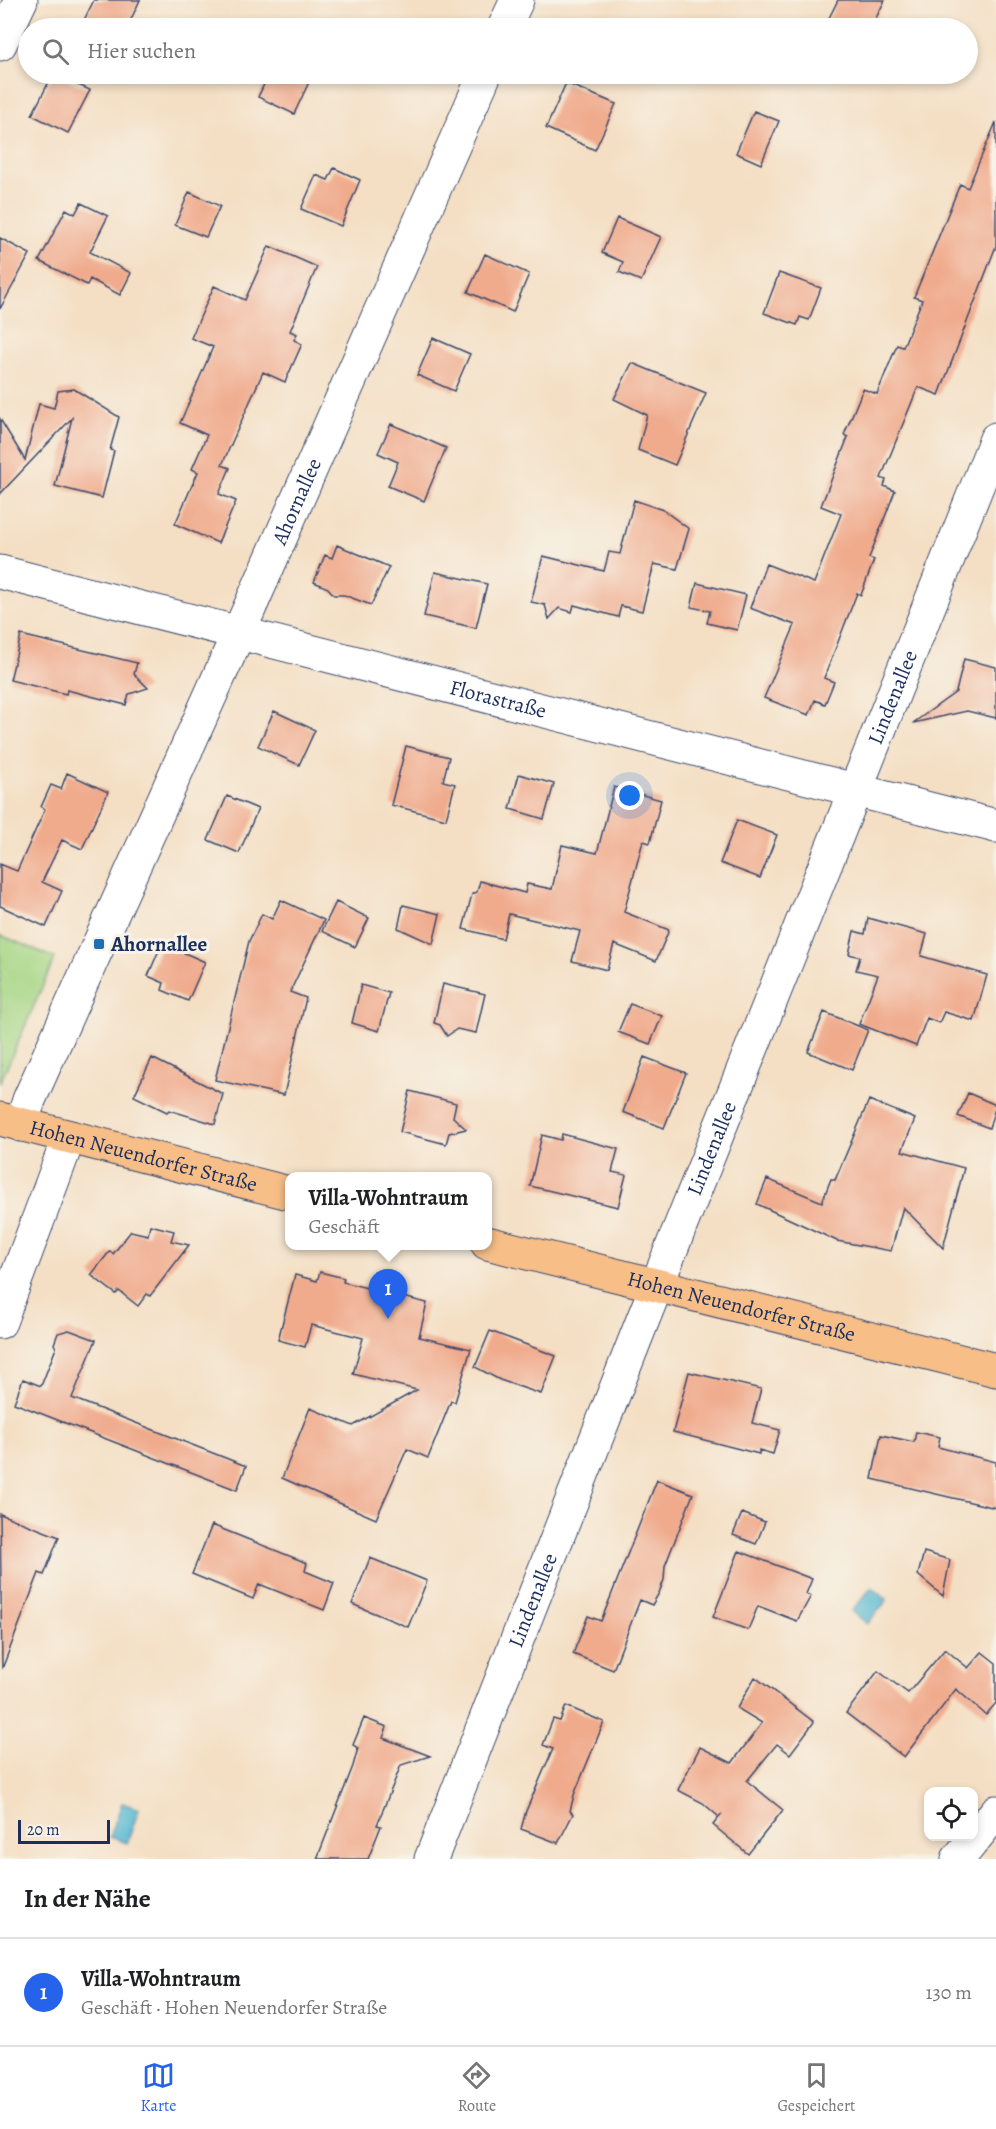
<!DOCTYPE html>
<html lang="de">
<meta charset="utf-8">
<style>
:root{--surface:#fff;--page:#f2f2f2;--text:#202124;--muted:#757577;--line:#e0e0e0;--accent:#2563eb}
body{margin:0;font-family:Alegreya,serif;background:var(--page);color:var(--text)}
.controls{position:absolute;right:18px;bottom:18px;display:grid;overflow:hidden;border-radius:12px;box-shadow:0 3px 9px #0003}
.controls button{width:54px;height:54px;display:grid;place-items:center;padding:0;border:0;border-bottom:2px solid var(--line);background:var(--surface);color:var(--text);font:30px sans-serif}
.scale{position:absolute;left:18px;bottom:15px;width:92px;box-sizing:border-box;padding-left:6px;border:3px solid #1b2f5e;border-top:0;font-size:16px;line-height:21px;white-space:nowrap;color:#1b2f5e;-webkit-text-stroke:4px #f7f3e8;paint-order:stroke}
.you{position:absolute;left:630px;top:796px;width:21px;height:21px;margin:-15px;border:4px solid #fff;border-radius:50%;background:#1a73e8;box-shadow:0 0 0 9px #1a73e833}
.badge{display:grid;place-items:center;width:39px;height:39px;border-radius:50%;background:var(--accent);color:#fff;font-size:20px;font-weight:700}
.pin{position:absolute;translate:-50% -50px;filter:drop-shadow(0 2px 3px #0008)}
.pin::after{content:'';position:absolute;top:32px;width:21px;height:18px;background:inherit;clip-path:polygon(0 0,100% 0,50% 100%)}
.popup{position:absolute;left:285px;top:1172px;width:207px;height:78px;box-sizing:border-box;display:grid;place-content:center;border-radius:12px;background:var(--surface);filter:drop-shadow(0 2px 4px #0005);font-size:20px;white-space:nowrap;color:var(--muted)}
.popup b{font-size:22px;color:var(--text)}
.popup::after{content:'';position:absolute;left:50%;top:100%;margin-left:-12px;border:12px solid transparent;border-top-color:var(--surface)}
.list{margin:0;padding:0;list-style:none}
h2{display:flex;justify-content:space-between;align-items:center;height:78px;margin:0;padding:0 24px;font-size:26px}
h2 small{font-size:20px;font-weight:400;color:var(--muted)}
.list li{display:grid;grid-template-columns:39px 1fr auto;gap:18px;align-items:center;box-sizing:border-box;height:108px;padding:0 24px;border-top:2px solid var(--line)}
.list b{display:block;font-size:22px;white-space:nowrap}
.list p{margin:0;font-size:20px;white-space:nowrap;color:var(--muted)}
.list em{font-size:20px;font-style:normal;color:var(--muted)}
.icon{flex:none;width:33px;height:33px;fill:none;stroke:currentColor;stroke-width:2;stroke-linecap:round;stroke-linejoin:round}
.map{position:relative;flex:none;width:996px;height:1859px;overflow:hidden}
.search{position:absolute;background:var(--surface);box-shadow:0 3px 9px #0003;left:18px;right:18px;top:18px;height:66px;display:flex;align-items:center;gap:15px;box-sizing:border-box;padding:0 21px;border-radius:33px;color:var(--muted);font-size:22px}
.sheet{height:186px;background:var(--surface)}
nav{display:flex;justify-content:space-around;align-items:center;box-sizing:border-box;height:84px;border-top:2px solid var(--line);background:var(--surface);font-size:16px;color:var(--muted)}
nav a{display:grid;justify-items:center;gap:3px}
nav .on{color:var(--accent)}
.map>svg:first-child{display:block}
.green{fill:#a5d684;stroke:#608271;stroke-width:1.5}
.water{fill:#54b8d2;stroke:#387498;stroke-width:1.5}
.building{fill:#f0ab8d}
.lines{fill:none;stroke-linecap:round;stroke-linejoin:round}
.minor-casing{stroke:#3c496d;stroke-width:35}
.major-casing{stroke:#3c496d;stroke-width:35}
.minor{stroke:#fff;stroke-width:33}
.major{stroke:#f7be88;stroke-width:33}
.poi-dot{fill:#1f6fb2;stroke:#f7f3e8;stroke-width:2}
.labels{text-anchor:middle;stroke-width:6;stroke-linejoin:round;paint-order:stroke}
.street-label{font-size:21px;fill:#1b2f5e;stroke:#f7f3e8}
.poi-label{font-size:21px;font-weight:bold;fill:#1b2f5e;stroke:#f7f3e8;text-anchor:start}
</style>
<div class="map">
<svg width="996" height="1859" viewBox="0 0 996 1859">
<rect width="100%" height="100%" fill="#f7f3e8"/>
<filter id="ink" filterUnits="userSpaceOnUse"><feTurbulence type="fractalNoise" baseFrequency=".0167" numOctaves="2"/><feDisplacementMap in="SourceGraphic" scale="12" xChannelSelector="R" yChannelSelector="G"/><feConvolveMatrix kernelMatrix="1 2 1 2 8 2 1 2 1" color-interpolation-filters="sRGB"/></filter>
<filter id="wash" filterUnits="userSpaceOnUse"><feTurbulence type="fractalNoise" baseFrequency=".008" numOctaves="4" result="noise"/><feDisplacementMap in="SourceGraphic" scale="24" xChannelSelector="R" yChannelSelector="G"/><feGaussianBlur stdDeviation="1.35" result="paint"/><feColorMatrix in="noise" values="0 0 0 0 0 0 0 0 0 0 0 0 0 0 0 0 0 1.4 0 .05"/><feComposite in="paint" operator="in"/></filter>
<g filter="url(#wash)">
<rect width="100%" height="100%" fill="#f4dfc4"/>
<path class="green" d="M 0,935 L 55,958 L 0,1083 Z"/>
<path class="water" d="M 872,1587 L 887,1600 L 867,1624 L 852,1611 Z
M 122,1803 L 139,1809 L 127,1843 L 110,1837 Z"/>
<g id="blocks">
<path class="building" d="M 94,0 L 140,0 L 127,28 L 80,28 Z
M 838,0 L 885,0 L 871,28 L 824,28 Z
M 53,74 L 90,90 L 68,133 L 32,115 Z
M 269,74 L 296,74 L 310,80 L 294,114 L 258,97 Z
M 566,83 L 616,104 L 595,150 L 546,128 Z
M 754,111 L 779,121 L 761,164 L 736,153 Z
M 996,122 L 996,246 L 939,395 L 918,387 L 881,478 L 886,480 L 884,486 L 895,491 L 869,558 L 874,560 L 861,595 L 857,593 L 824,678 L 834,682 L 825,704 L 815,700 L 809,715 L 764,698 L 795,625 L 750,608 L 766,564 L 814,583 L 841,514 L 821,506 L 848,437 L 844,435 L 863,389 L 877,394 L 897,345 L 903,347 L 922,300 L 914,297 L 930,258 L 960,184 L 968,188 Z
M 334,168 L 360,180 L 341,226 L 301,209 L 316,175 L 328,180 Z
M 189,192 L 220,206 L 206,237 L 175,225 Z
M 81,203 L 108,216 L 90,252 L 131,273 L 120,295 L 90,279 L 87,285 L 39,261 L 66,209 L 75,214 Z
M 617,218 L 661,237 L 641,281 L 619,272 L 623,262 L 602,253 Z
M 0,238 L 30,254 L 0,309 Z
M 269,246 L 317,267 L 290,331 L 297,334 L 294,340 L 302,344 L 285,382 L 263,372 L 222,465 L 230,468 L 219,494 L 236,501 L 218,543 L 175,524 L 198,472 L 192,469 L 207,435 L 180,423 L 213,347 L 191,338 L 214,286 L 245,300 Z
M 485,254 L 529,274 L 513,312 L 468,292 Z
M 779,273 L 821,288 L 809,320 L 800,317 L 797,325 L 764,313 Z
M 433,338 L 470,354 L 454,391 L 417,375 Z
M 632,363 L 706,393 L 675,465 L 638,450 L 647,415 L 614,399 Z
M 74,389 L 119,417 L 110,450 L 114,451 L 102,498 L 55,486 L 72,418 L 0,494 L 0,419 L 25,460 L 39,404 L 54,408 L 58,391 Z
M 391,424 L 446,448 L 424,501 L 388,486 L 398,462 L 378,453 Z
M 634,500 L 663,510 L 689,529 L 677,569 L 654,564 L 642,611 L 621,606 L 618,617 L 574,605 L 572,612 L 559,608 L 549,619 L 545,605 L 531,602 L 543,556 L 604,571 L 609,552 L 620,554 Z
M 337,545 L 389,567 L 371,605 L 344,595 L 334,595 L 328,588 L 314,582 L 325,555 L 332,558 Z
M 435,572 L 487,584 L 476,628 L 424,616 Z
M 697,583 L 746,595 L 737,630 L 707,623 L 710,611 L 691,607 Z
M 21,635 L 137,663 L 134,674 L 148,688 L 129,694 L 126,705 L 67,690 L 66,694 L 10,680 Z
M 964,659 L 996,667 L 996,718 L 967,711 L 913,723 L 956,692 Z
M 274,711 L 315,730 L 299,765 L 258,746 Z
M 406,746 L 449,757 L 443,781 L 455,784 L 446,819 L 391,805 Z
M 67,773 L 108,792 L 82,849 L 62,840 L 42,882 L 62,891 L 46,927 L 0,906 L 0,864 L 17,871 L 45,809 L 41,807 L 51,785 L 61,789 Z
M 519,774 L 554,784 L 544,819 L 510,809 Z
M 614,787 L 661,800 L 650,843 L 643,841 L 624,912 L 669,930 L 656,961 L 614,944 L 607,970 L 572,961 L 580,931 L 509,914 L 503,939 L 463,929 L 472,894 L 477,892 L 480,881 L 525,893 L 527,884 L 552,889 L 562,845 L 597,853 Z
M 227,796 L 258,809 L 239,853 L 208,840 Z
M 737,820 L 777,835 L 760,878 L 720,863 Z
M 281,900 L 324,920 L 290,992 L 306,998 L 284,1095 L 215,1080 L 249,941 L 262,914 L 272,919 Z
M 336,902 L 369,918 L 355,947 L 322,931 Z
M 403,905 L 440,914 L 433,944 L 398,928 Z
M 868,918 L 927,934 L 921,956 L 987,975 L 974,1021 L 944,1012 L 939,1023 L 927,1018 L 916,1046 L 859,1024 L 878,975 L 856,970 L 860,957 L 849,954 L 854,931 L 865,934 Z
M 162,943 L 205,962 L 188,1001 L 162,990 L 164,983 L 148,976 Z
M 443,984 L 485,994 L 476,1033 L 457,1029 L 447,1036 L 440,1025 L 434,1023 Z
M 361,985 L 389,993 L 379,1031 L 352,1023 Z
M 630,1004 L 662,1016 L 650,1044 L 618,1032 Z
M 824,1012 L 868,1030 L 852,1070 L 808,1052 Z
M 644,1057 L 686,1073 L 664,1128 L 623,1112 Z
M 152,1058 L 223,1094 L 215,1124 L 169,1110 L 167,1112 L 134,1096 Z
M 410,1091 L 456,1103 L 453,1117 L 466,1129 L 449,1133 L 446,1144 L 400,1132 Z
M 968,1093 L 996,1105 L 989,1128 L 958,1116 Z
M 869,1100 L 915,1119 L 902,1151 L 964,1168 L 943,1248 L 903,1207 L 891,1251 L 837,1241 L 757,1204 L 767,1179 L 822,1202 L 831,1179 L 835,1180 Z
M 562,1134 L 618,1149 L 612,1172 L 626,1175 L 618,1207 L 530,1186 L 542,1135 L 561,1140 Z
M 150,1225 L 174,1231 L 171,1241 L 189,1245 L 150,1296 L 147,1294 L 138,1306 L 119,1291 L 116,1294 L 91,1275 L 110,1251 L 113,1254 L 131,1231 L 148,1235 Z
M 320,1272 L 344,1278 L 343,1282 L 427,1303 L 419,1337 L 471,1349 L 455,1402 L 451,1401 L 428,1458 L 407,1449 L 376,1519 L 282,1478 L 310,1408 L 353,1426 L 417,1390 L 353,1374 L 363,1338 L 311,1325 L 305,1347 L 278,1340 L 295,1275 L 317,1281 Z
M 69,1330 L 96,1340 L 72,1398 L 246,1466 L 237,1490 L 14,1403 L 23,1379 L 41,1386 L 56,1348 L 54,1344 L 58,1333 Z
M 490,1331 L 556,1356 L 541,1394 L 500,1380 L 475,1367 Z
M 689,1372 L 761,1389 L 752,1423 L 780,1430 L 773,1454 L 759,1450 L 759,1454 L 673,1432 Z
M 916,1432 L 940,1437 L 938,1447 L 996,1462 L 996,1508 L 872,1479 L 881,1435 L 914,1442 Z
M 657,1480 L 693,1494 L 665,1566 L 664,1580 L 659,1593 L 652,1605 L 640,1600 L 613,1670 L 573,1654 L 588,1616 L 601,1621 Z
M 742,1513 L 765,1522 L 756,1544 L 733,1535 Z
M 0,1514 L 59,1537 L 44,1575 L 39,1573 L 2,1669 Z
M 212,1525 L 307,1563 L 305,1571 L 334,1583 L 324,1610 L 259,1584 L 253,1599 L 192,1574 Z
M 739,1551 L 812,1579 L 806,1594 L 811,1596 L 797,1621 L 758,1606 L 748,1630 L 713,1617 Z
M 924,1552 L 950,1560 L 943,1596 L 918,1575 Z
M 370,1558 L 427,1581 L 408,1627 L 352,1604 Z
M 945,1649 L 968,1668 L 982,1652 L 996,1663 L 996,1703 L 986,1715 L 956,1689 L 904,1757 L 846,1713 L 878,1671 L 908,1693 Z
M 755,1677 L 814,1722 L 790,1754 L 777,1744 L 747,1781 L 783,1810 L 748,1854 L 713,1825 L 722,1814 L 719,1817 L 703,1803 L 678,1790 L 700,1747 L 732,1763 L 762,1723 L 737,1708 Z
M 566,1706 L 604,1722 L 574,1795 L 570,1811 L 573,1814 L 558,1843 L 521,1829 L 526,1811 L 553,1749 L 543,1745 L 553,1719 L 560,1721 Z
M 364,1718 L 387,1727 L 383,1738 L 430,1756 L 401,1765 L 377,1825 L 381,1826 L 368,1859 L 317,1859 L 353,1766 L 358,1748 L 353,1745 Z"/>
</g>
</g>
<g filter="url(#ink)">
<use href="#blocks" fill-opacity="0" stroke="#3c496d" stroke-width="1.5"/>
<g class="lines">
<defs>
<g id="minor">
<path d="M 504,28 L 517,0"/>
<path d="M 0,44 L 21,0"/>
<path id="s1" d="M 0,572 L 996,826"/>
<path id="s2" d="M 21,1125 L 29,1100 L 239,632 L 485,74"/>
<path d="M 0,1322 L 69,1137"/>
<path id="s3" d="M 431,1859 L 644,1317 L 996,439"/>
<path d="M 958,1859 L 996,1812"/>
</g>
<g id="major">
<path id="s4" d="M 0,1119 L 289,1193"/>
<path id="s5" d="M 487,1243 L 996,1370"/>
</g>
</defs>
<use href="#minor" class="minor-casing"/>
<use href="#major" class="major-casing"/>
<use href="#minor" class="minor"/>
<use href="#major" class="major"/>
</g>
</g>
<rect class="poi-dot" x="93" y="938" width="12" height="12" rx="3"/>
<g class="labels">
<g class="street-label">
<text dy="7" stroke="none"><textPath href="#s2" startOffset="682">Ahornallee</textPath></text>
<text dy="7" stroke="none"><textPath href="#s1" startOffset="514">Florastraße</textPath></text>
<text dy="7" stroke="none"><textPath href="#s3" startOffset="1250">Lindenallee</textPath></text>
<text dy="7" stroke="none"><textPath href="#s3" startOffset="764">Lindenallee</textPath></text>
<text dy="7" stroke="none"><textPath href="#s4" startOffset="148">Hohen Neuendorfer Straße</textPath></text>
<text dy="7" stroke="none"><textPath href="#s5" startOffset="262">Hohen Neuendorfer Straße</textPath></text>
<text dy="7" stroke="none"><textPath href="#s3" startOffset="278">Lindenallee</textPath></text>
</g>
<g class="poi-label">
<text x="111" y="951">Ahornallee</text>
</g>
</g>
</svg>
<div class="controls">
<button><svg class="icon" aria-label="locate" viewBox="0 0 24 24"><circle cx="12" cy="12" r="6"/><path d="M12 2v4M12 18v4M2 12h4M18 12h4"/></svg></button>
</div>
<div class="scale">20 m</div>
<div class="you"></div>
<div class="pin badge" style="left:388px;top:1319px">1</div>
<div class="popup"><b>Villa-Wohntraum</b>Geschäft</div>
<div class="search"><svg class="icon" aria-label="search" viewBox="0 0 24 24"><circle cx="10" cy="10" r="6"/><path d="M15 15l6 6"/></svg>Hier suchen</div>
</div>
<section class="sheet">
<h2>In der Nähe<small></small></h2>
<ul class="list">
<li><span class="badge">1</span><div><b>Villa-Wohntraum</b><p>Geschäft · Hohen Neuendorfer Straße</p></div><em>130 m</em></li>
</ul>
</section>
<nav>
<a class="on"><svg class="icon" aria-label="map" viewBox="0 0 24 24"><path d="M3 6l6-2 6 2 6-2v14l-6 2-6-2-6 2zM9 4v14M15 6v14"/></svg>Karte</a>
<a><svg class="icon" aria-label="directions" viewBox="0 0 24 24"><path d="M12 3l9 9-9 9-9-9zM9 14v-3h6M13 9l2 2-2 2"/></svg>Route</a>
<a><svg class="icon" aria-label="saved" viewBox="0 0 24 24"><path d="M7 4h10v16l-5-4-5 4z"/></svg>Gespeichert</a>
</nav>
